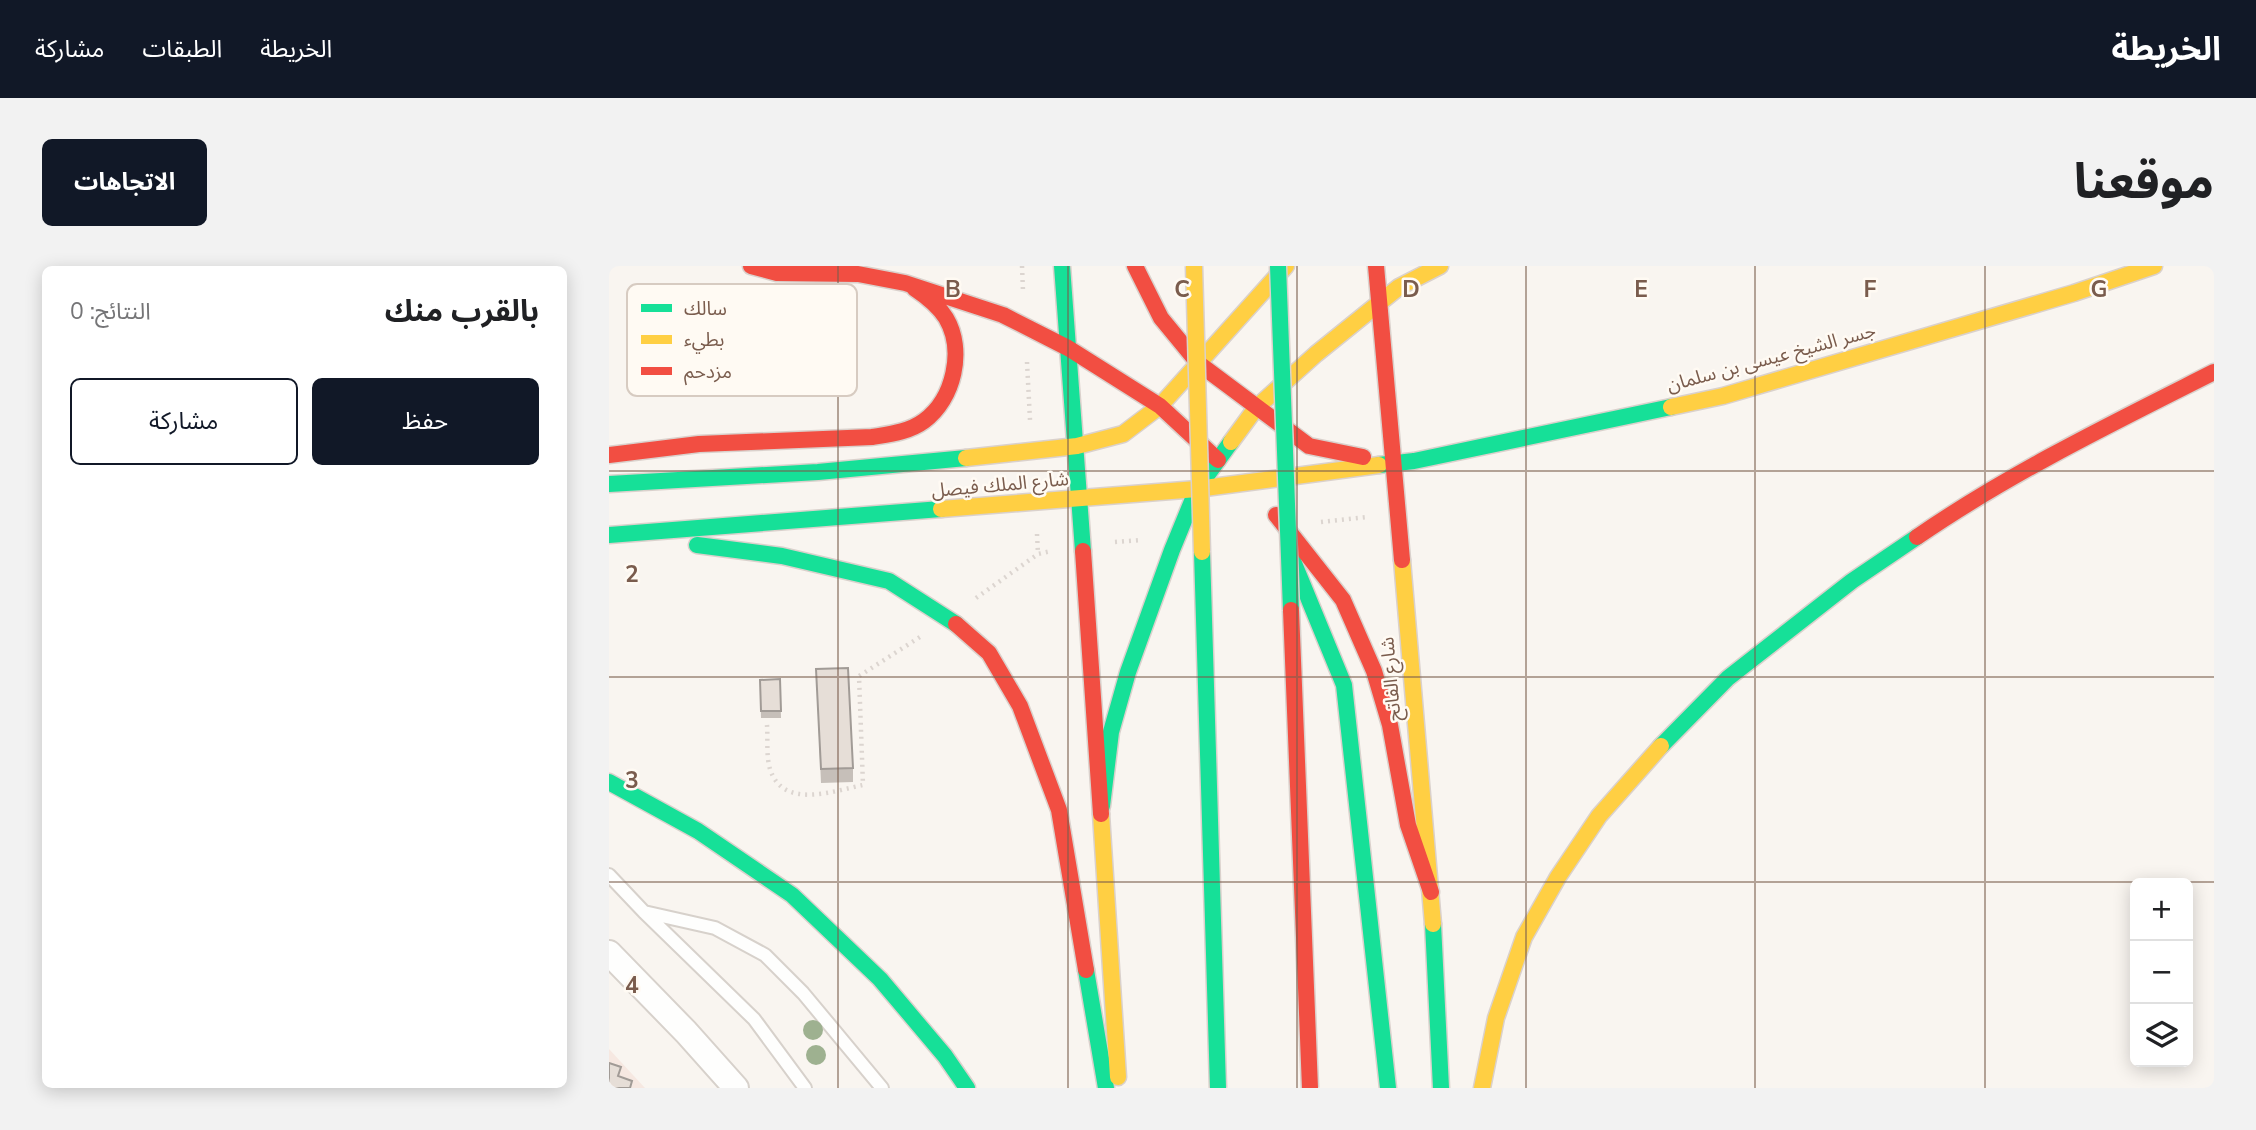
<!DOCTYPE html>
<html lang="ar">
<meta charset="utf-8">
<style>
:root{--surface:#fff;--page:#f2f2f2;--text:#202124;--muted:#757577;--line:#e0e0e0;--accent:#111827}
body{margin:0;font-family:"Nunito Sans","Noto Sans Arabic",sans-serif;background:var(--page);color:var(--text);direction:rtl}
.controls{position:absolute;right:21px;bottom:21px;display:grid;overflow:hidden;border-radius:10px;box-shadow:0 4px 18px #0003}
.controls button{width:63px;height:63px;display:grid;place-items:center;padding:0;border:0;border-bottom:2px solid var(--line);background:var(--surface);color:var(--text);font:35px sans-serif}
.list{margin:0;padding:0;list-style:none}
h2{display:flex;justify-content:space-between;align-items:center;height:91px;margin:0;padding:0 28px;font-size:30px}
h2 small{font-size:23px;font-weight:400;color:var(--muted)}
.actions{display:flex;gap:14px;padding:21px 28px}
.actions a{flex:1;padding:16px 0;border:2px solid var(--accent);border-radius:10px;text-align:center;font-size:24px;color:var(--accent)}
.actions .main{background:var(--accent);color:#fff}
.icon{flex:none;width:38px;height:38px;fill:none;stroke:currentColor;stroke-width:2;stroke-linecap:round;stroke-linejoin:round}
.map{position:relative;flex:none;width:1605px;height:822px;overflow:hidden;direction:ltr;border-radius:10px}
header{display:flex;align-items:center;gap:42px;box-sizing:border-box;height:98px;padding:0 35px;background:var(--accent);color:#fff}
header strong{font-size:33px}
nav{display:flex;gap:38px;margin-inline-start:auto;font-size:24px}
.intro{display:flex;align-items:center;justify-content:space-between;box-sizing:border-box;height:168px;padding:0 42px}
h1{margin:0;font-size:49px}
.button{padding:18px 32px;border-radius:10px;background:var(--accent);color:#fff;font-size:24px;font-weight:700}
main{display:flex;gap:42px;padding:0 42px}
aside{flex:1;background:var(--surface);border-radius:10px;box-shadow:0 4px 18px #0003}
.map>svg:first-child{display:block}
.commercial{fill:#f6e8e1}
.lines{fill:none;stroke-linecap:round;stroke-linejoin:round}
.lane-casing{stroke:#d7d1cb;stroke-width:16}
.street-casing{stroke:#d7d1cb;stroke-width:28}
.fast-casing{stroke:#dad1cc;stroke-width:19}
.slow-casing{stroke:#dad1cc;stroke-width:19}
.jam-casing{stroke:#dad1cc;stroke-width:19}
.path{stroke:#dcd5d0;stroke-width:4.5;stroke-dasharray:2 5;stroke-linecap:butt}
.lane{stroke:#fefefd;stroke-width:12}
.street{stroke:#fefefd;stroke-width:24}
.fast{stroke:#16e098;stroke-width:16}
.slow{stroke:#ffcf43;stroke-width:16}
.jam{stroke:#f24e42;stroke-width:16}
.fast-bridge-casing{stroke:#dad1cc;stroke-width:19;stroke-linecap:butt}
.slow-bridge-casing{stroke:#dad1cc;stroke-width:19;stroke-linecap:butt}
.jam-bridge-casing{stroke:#dad1cc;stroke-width:19;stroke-linecap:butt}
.fast-bridge{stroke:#16e098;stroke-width:16}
.slow-bridge{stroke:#ffcf43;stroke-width:16}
.jam-bridge{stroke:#f24e42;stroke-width:16}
.tree{fill:#9eb190}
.wall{fill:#c6bfb9}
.building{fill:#e6ded7;stroke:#a19b96;stroke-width:2}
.grid{fill:none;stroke:#7a5c4d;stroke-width:2;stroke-opacity:0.55}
.labels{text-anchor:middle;stroke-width:5;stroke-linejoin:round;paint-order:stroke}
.street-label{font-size:19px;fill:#7a5c4d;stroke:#fffaf3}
.key{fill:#fffaf3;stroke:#d7cbc1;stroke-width:2}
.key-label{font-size:19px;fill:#7a5c4d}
.grid-label{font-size:23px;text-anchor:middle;font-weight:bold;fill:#7a5c4d;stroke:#fffaf3;stroke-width:5;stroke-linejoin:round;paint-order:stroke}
</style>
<header>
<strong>الخريطة</strong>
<nav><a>الخريطة</a><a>الطبقات</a><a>مشاركة</a></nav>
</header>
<div class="intro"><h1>موقعنا</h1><a class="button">الاتجاهات</a></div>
<main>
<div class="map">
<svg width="1605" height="822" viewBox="0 0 1605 822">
<rect width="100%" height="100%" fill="#f9f5f0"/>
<path class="commercial" d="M 0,783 L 36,822 L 0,822 Z"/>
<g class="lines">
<defs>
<path id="lane" d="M 0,609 L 35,646 L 145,753 L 196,822
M 35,646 L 106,662 L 156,689 L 194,727 L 273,822"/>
<path id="street" d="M 0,687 L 77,766 L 127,822"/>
<path id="fast" d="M 453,0 L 474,285
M 770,199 L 805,195 L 1062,141
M 0,218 L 209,206 L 357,192
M 0,269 L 332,243
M 88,279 L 173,290 L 280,315 L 347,358
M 682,290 L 735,419 L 779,822
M 1052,480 L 1119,412 L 1243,315 L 1308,271
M 0,516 L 89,565 L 183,629 L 271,713 L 336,790 L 358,822
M 493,540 L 502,466 L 519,406 L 563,284 L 588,223 L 622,176
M 824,658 L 832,822
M 477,704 L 497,822"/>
<path id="slow" d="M 1062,141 L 1114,130 L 1465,27 L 1545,0
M 622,176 L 647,142 L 707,88 L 790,21 L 831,0
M 357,192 L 468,180 L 514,168 L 551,140 L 677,0
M 332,243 L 588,223 L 770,199
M 793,294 L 824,658
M 492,548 L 509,811
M 873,822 L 887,752 L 915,671 L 949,611 L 990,550 L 1052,480"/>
<path id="jam" d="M 142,0 L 168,7 L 249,8 L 296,17 L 394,49 L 459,82 L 551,140 L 609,194
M 526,0 L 552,52 L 589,97 L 700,180 L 754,191
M 767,0 L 793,294
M 0,189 L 90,178 L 263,171 C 281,168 300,166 315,155 C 345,133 356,84 337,52 C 329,39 317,30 305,22
M 667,249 L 734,334 L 765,405 L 781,459 L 799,559 L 822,626
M 1308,271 C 1401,207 1504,157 1605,106
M 474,285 L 492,548
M 347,358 L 380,387 L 411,440 L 450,544 L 477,704"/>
</defs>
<use href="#lane" class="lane-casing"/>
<use href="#street" class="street-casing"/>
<use href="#fast" class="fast-casing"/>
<use href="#slow" class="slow-casing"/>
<use href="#jam" class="jam-casing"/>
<path class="path" d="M 413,0 L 414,25
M 418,96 L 421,154
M 712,256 L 759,251
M 428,268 L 429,288 L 442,285
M 506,276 L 532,274
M 367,332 L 429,288
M 158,459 C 159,473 157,490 161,503 C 174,544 224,525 254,519 L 250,410 L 311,371"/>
<use href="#lane" class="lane"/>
<use href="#street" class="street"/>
<use href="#fast" class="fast"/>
<use href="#slow" class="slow"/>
<use href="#jam" class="jam"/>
<defs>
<path id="fast-bridge" d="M 669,0 L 682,344
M 593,286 L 609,822"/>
<path id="slow-bridge" d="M 585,0 L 593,286"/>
<path id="jam-bridge" d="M 682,344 L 701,822"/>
</defs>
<use href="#fast-bridge" class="fast-bridge-casing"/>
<use href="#slow-bridge" class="slow-bridge-casing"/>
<use href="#jam-bridge" class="jam-bridge-casing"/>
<use href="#fast-bridge" class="fast-bridge"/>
<use href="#slow-bridge" class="slow-bridge"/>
<use href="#jam-bridge" class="jam-bridge"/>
</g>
<g class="tree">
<circle cx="204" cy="764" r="10"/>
<circle cx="207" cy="789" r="10"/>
</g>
<path class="wall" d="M 207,403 L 244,502 L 244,516 L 212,517 Z
M 171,413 L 172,452 L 152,452 L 151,414 Z"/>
<path class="building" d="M 239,402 L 244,502 L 212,503 L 207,403 Z
M 171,413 L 172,445 L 152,445 L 151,414 Z
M 0,797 L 12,801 L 9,810 L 23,815 L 21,822 L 0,822 Z"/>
<path class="grid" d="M 229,0 L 229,822M 459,0 L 459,822M 688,0 L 688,822M 917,0 L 917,822M 1146,0 L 1146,822M 1376,0 L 1376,822M 0,205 L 1605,205M 0,411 L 1605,411M 0,616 L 1605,616"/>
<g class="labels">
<g class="street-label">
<text transform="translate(1162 91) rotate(-15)" y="7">جسر الشيخ عيسى بن سلمان</text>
<text transform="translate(391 218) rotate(-5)" y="7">شارع الملك فيصل</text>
<text transform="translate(781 413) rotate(-95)" y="7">شارع الفاتح</text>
</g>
</g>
<rect x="18" y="18" width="230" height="112" rx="10" class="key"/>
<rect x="32" y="38" width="31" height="8" fill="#16e098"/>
<rect x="32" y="69" width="31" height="9" fill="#ffcf43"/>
<rect x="32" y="101" width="31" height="8" fill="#f24e42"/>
<g class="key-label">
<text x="75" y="49">سالك</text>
<text x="75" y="80">بطيء</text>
<text x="75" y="112">مزدحم</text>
</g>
<g class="grid-label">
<text x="344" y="31">B</text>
<text x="573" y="31">C</text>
<text x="802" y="31">D</text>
<text x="1032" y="31">E</text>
<text x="1261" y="31">F</text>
<text x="1490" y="31">G</text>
<text x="23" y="316">2</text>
<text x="23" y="522">3</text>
<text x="23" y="727">4</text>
</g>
</svg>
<div class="controls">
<button>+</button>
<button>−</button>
<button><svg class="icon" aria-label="layers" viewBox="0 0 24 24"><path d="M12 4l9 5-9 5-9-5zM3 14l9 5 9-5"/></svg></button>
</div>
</div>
<aside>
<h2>بالقرب منك<small>النتائج: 0</small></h2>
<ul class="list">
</ul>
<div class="actions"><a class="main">حفظ</a><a>مشاركة</a></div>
</aside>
</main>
